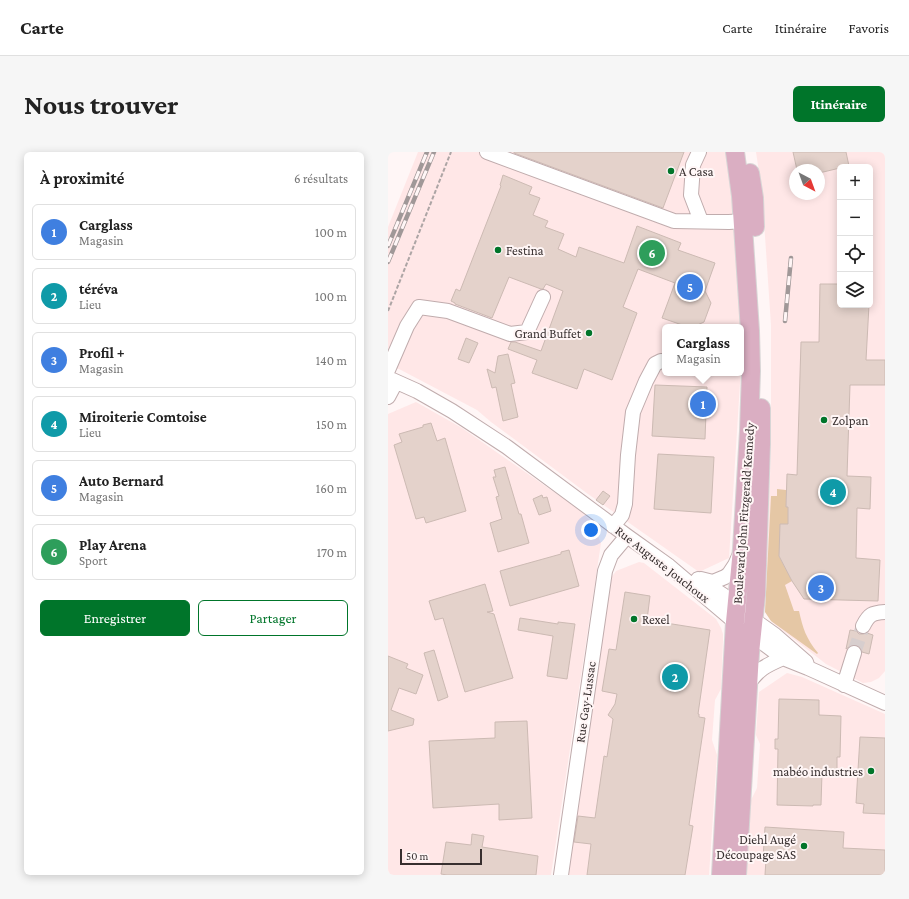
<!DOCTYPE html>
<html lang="fr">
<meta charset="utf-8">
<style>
:root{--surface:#fff;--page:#f6f6f6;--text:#222;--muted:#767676;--line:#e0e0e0;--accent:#00752a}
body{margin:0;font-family:"Crimson Pro",serif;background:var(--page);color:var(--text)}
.controls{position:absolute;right:12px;top:12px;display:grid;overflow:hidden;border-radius:6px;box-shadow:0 2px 10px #0003}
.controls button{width:36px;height:36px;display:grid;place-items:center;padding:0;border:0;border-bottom:1px solid var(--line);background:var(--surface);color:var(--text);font:20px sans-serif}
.compass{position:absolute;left:401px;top:12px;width:36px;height:36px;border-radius:50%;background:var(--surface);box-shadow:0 2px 10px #0003;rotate:139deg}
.scale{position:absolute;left:12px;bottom:10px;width:82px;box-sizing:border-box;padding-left:4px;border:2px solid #372f2f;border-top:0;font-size:11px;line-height:14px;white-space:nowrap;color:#372f2f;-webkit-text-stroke:3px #fff6f6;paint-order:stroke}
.you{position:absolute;left:203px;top:378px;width:14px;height:14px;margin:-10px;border:3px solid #fff;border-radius:50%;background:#1a73e8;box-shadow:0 0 0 6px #1a73e833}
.badge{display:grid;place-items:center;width:26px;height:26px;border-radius:50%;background:var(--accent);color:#fff;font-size:13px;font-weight:700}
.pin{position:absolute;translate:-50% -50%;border:2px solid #fff;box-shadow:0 1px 4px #0006}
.popup{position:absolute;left:274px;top:172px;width:82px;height:52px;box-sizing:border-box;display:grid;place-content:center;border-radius:6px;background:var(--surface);filter:drop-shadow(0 1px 3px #0005);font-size:13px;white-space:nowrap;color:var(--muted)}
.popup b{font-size:15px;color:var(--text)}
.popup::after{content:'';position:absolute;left:50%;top:100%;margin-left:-8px;border:8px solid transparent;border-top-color:var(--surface)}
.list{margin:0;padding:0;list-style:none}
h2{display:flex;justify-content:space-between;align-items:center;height:52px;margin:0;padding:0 16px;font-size:17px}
h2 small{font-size:13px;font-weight:400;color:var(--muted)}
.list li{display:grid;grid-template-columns:26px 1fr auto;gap:12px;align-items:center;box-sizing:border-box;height:56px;margin:0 8px 8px;padding:0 8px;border:1px solid var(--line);border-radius:6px}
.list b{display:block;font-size:15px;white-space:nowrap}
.list p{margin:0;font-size:13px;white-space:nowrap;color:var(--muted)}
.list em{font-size:13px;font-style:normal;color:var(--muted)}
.actions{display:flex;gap:8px;padding:12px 16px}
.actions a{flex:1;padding:9px 0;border:1px solid var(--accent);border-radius:6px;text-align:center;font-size:14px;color:var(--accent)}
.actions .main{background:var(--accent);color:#fff}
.icon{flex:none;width:22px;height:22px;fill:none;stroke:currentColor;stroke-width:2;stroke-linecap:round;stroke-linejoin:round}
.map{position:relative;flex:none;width:497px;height:723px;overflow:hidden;border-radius:6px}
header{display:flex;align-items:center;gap:24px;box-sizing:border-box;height:56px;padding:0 20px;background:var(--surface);border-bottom:1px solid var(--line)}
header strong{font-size:19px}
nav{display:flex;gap:22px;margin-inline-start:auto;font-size:14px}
.intro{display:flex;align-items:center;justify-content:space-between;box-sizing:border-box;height:96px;padding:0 24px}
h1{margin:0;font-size:28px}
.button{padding:10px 18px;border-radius:6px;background:var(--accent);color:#fff;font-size:14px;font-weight:700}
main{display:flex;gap:24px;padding:0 24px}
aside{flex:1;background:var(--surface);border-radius:6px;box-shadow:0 2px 10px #0003}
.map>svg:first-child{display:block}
.built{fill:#ffe7e7;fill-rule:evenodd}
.green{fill:#e5c7a5}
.building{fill:#e4d2cb;stroke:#ccbab3}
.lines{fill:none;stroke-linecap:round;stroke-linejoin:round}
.minor-tunnel{stroke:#d7cece;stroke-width:14;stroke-dasharray:14 7;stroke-linecap:butt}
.minor-casing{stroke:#c0acad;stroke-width:16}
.major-casing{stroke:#d7d5d5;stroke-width:20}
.path{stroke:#ada5a5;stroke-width:2;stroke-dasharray:4 2;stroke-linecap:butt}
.minor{stroke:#fff;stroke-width:14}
.major{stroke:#daaec2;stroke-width:18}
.rail-casing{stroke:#a09898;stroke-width:4.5}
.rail{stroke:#fff6f6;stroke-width:3;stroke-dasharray:9;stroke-linecap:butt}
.poi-dot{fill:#00752a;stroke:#fff6f6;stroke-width:1.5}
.labels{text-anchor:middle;stroke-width:4;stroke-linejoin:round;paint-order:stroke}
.poi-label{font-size:13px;fill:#372f2f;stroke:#fff6f6;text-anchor:start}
.street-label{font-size:13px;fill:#372f2f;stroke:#fff6f6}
</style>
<header>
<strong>Carte</strong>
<nav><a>Carte</a><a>Itinéraire</a><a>Favoris</a></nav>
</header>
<div class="intro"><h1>Nous trouver</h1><a class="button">Itinéraire</a></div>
<main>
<aside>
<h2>À proximité<small>6 résultats</small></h2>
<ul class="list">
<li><span class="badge" style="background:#3f7fe0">1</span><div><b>Carglass</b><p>Magasin</p></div><em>100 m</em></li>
<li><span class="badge" style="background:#0f9aa8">2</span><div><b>téréva</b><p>Lieu</p></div><em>100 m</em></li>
<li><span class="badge" style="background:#3f7fe0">3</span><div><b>Profil +</b><p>Magasin</p></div><em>140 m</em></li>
<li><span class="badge" style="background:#0f9aa8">4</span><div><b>Miroiterie Comtoise</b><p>Lieu</p></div><em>150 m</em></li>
<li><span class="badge" style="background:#3f7fe0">5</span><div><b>Auto Bernard</b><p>Magasin</p></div><em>160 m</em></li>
<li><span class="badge" style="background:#2e9e5b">6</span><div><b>Play Arena</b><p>Sport</p></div><em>170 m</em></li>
</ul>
<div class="actions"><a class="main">Enregistrer</a><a>Partager</a></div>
</aside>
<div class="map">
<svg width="497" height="723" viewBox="0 0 497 723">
<rect width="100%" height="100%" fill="#fff6f6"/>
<path class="built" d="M 30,0 L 338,0 L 346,58 L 353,162 L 353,215 L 341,406 L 311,420 L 200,342 L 103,270 L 89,258 L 11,217 L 0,215 L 0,75 ZM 277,175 L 353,175 L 353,221 L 277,221 Z
M 368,0 L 497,0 L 497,519 L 491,526 L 483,530 L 475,531 L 438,512 L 385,471 L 377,460 L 383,298 L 383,173 L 374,40 ZM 452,15 L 482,15 L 482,153 L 452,153 ZM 407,18 L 431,18 L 431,42 L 407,42 Z
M 28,250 L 74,276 L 189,356 L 203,369 L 213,391 L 163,723 L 0,723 L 0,262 Z
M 251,410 L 256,411 L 328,467 L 333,476 L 335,482 L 335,488 L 333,537 L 327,548 L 324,588 L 329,603 L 321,723 L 180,723 L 223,426 L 228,419 Z
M 399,521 L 414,525 L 497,562 L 497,723 L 355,723 L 362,650 L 369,636 L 372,592 L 368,583 L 371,540 Z"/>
<path class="green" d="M 389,337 L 398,338 L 398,354 L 400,355 L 400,363 L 405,363 L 391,404 L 404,429 L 397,433 L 406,459 L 411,459 C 415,477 418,486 430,501 L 429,502 L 383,469 L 377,460 L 383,344 L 389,344 Z"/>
<path class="building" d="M 126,0 L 296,0 L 275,56 L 126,1 Z
M 405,0 L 458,0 L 461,14 L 452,15 L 452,16 L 431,21 L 431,18 L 409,18 Z
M 115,23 L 144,35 L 141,42 L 152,46 L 145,63 L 160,69 L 157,75 L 176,82 L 170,97 L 188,105 L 191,95 L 236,111 L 249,74 L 293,91 L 290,98 L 327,111 L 317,139 L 323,151 L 316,170 L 305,175 L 300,175 L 274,166 L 287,131 L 250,117 L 235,155 L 249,161 L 224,228 L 196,217 L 189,237 L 144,221 L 149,208 L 120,197 L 123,190 L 127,190 L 153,199 L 175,139 L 158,132 L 155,137 L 153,137 L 121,125 L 104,166 L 67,152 L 67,151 L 63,149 L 68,137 L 72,139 L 113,34 L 112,33 Z
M 432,132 L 452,132 L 452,153 L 481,153 L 478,208 L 497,208 L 497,233 L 462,233 L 459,324 L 483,325 L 482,357 L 469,356 L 468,406 L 492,408 L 490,449 L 416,447 L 404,429 L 391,404 L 392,372 L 400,372 L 400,355 L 398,355 L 399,322 L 409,323 L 413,190 L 431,190 Z
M 78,186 L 90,191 L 81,211 L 70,207 Z
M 120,202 L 127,231 L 123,232 L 130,265 L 115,269 L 108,235 L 104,236 L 99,217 L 107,221 L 110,204 Z
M 267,233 L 319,235 L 317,287 L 264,284 Z
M 43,271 L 49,289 L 57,286 L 78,359 L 38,371 L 36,365 L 28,367 L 6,293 L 14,290 L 11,282 L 35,275 L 35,273 Z
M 270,302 L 326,305 L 323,361 L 266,357 Z
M 117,315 L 131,362 L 133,362 L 141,391 L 110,400 L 102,371 L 114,367 L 108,345 L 111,344 L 105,325 L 108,325 L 106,318 Z
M 215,339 L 222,344 L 215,353 L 208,348 Z
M 154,343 L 155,346 L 159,345 L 163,359 L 151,363 L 145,347 Z
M 181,398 L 191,434 L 122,454 L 112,419 L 173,402 L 173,400 Z
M 97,432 L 105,459 L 99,460 L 106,462 L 125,526 L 77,540 L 55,466 L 47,468 L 41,449 Z
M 237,440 L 262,444 L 259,468 L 322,478 L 310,562 L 311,562 L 311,565 L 317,566 L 301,673 L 305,674 L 297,723 L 199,723 L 203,692 L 186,690 L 190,664 L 207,666 L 216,604 L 219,605 L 225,567 L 220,563 L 227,552 L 229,542 L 214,539 L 221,497 L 228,498 Z
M 132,466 L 170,472 L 170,470 L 187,472 L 179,527 L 159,524 L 165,484 L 130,478 Z
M 462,478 L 468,479 L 471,482 L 475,482 L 479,481 L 485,483 L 481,502 L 474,500 L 472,496 L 468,493 L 464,493 L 458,497 Z
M 46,498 L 60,545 L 50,549 L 36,501 Z
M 0,504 L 20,512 L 18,516 L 35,523 L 28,542 L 11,536 L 3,558 L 26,567 L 25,573 L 0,579 Z
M 391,547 L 431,548 L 431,563 L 453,564 L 452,605 L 449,605 L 449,618 L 437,618 L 437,621 L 434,621 L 433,653 L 425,653 L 425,654 L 389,653 L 390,597 L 387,597 L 387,587 L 390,587 Z
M 139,569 L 144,666 L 111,668 L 111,652 L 45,656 L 41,589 L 107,586 L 107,570 Z
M 472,585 L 497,586 L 497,662 L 475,661 L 476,652 L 468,651 Z
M 377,675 L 456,680 L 455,696 L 497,698 L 497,723 L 377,723 L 378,707 L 375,707 Z
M 84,682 L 96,684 L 94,695 L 150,704 L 148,723 L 59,723 L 53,722 L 58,690 L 83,693 Z"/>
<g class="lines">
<path class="minor-tunnel" d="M 466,501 L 475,474"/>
<defs>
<path id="minor" d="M 99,0 L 286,69 L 341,70 L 355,69
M 311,0 L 305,13 L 303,43 L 313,69
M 0,218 L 19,174 L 31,155 L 60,159 L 122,182 L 139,180 L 155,145
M 0,226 L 29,239 L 64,259 L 119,295 L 239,384 L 281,414 L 347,470 L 395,506 L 420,516 L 429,520 L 497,551
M 0,245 L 8,230
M 225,374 L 234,363 L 237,352 L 240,303 L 245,260 L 258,229 L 267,212 L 273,209 L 277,209
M 310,427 L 335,443 L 366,468 L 387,483 L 418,510 L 419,513
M 313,427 L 325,430 L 337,425 L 341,422 L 347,413 L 352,402
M 475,474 C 481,462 484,461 497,460
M 360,532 C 372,516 377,514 395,506
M 456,533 L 466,501
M 173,723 L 217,419 L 223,403 L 239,384"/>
<path id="major" d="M 362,21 L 366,46 L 367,75
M 333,723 L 347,470 L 354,397 L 361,279 L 363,219 L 362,179 L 353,44 L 347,0
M 349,723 L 362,501 L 368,443 L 373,292 L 373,256"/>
</defs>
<use href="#minor" class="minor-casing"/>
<use href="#major" class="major-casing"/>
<path class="path" d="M 0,159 L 63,0"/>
<use href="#minor" class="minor"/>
<use href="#major" class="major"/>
<defs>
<path id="rail" d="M 0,94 L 39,0
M 0,110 L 46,0
M 397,169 L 403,106"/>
</defs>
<use href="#rail" class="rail-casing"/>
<use href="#rail" class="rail"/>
</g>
<g class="poi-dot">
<circle cx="283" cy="19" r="4"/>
<circle cx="110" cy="98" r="4"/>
<circle cx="201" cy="181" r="4"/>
<circle cx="436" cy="268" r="4"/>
<circle cx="246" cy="467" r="4"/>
<circle cx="483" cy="619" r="4"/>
<circle cx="416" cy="694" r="4"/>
</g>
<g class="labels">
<g class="poi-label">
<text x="291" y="24">A Casa</text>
<text x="118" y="103">Festina</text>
<text x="193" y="186" text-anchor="end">Grand Buffet</text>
<text x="444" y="273">Zolpan</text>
<text x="254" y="472">Rexel</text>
<text x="475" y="624" text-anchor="end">mabéo industries</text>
<text x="408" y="692" text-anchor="end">Diehl Augé<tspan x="408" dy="15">Découpage SAS</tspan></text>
</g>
<g class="street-label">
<text transform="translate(355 361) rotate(-86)" y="5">Boulevard John Fitzgerald Kennedy</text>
<text transform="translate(275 412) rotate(38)" y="5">Rue Auguste Jouchoux</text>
<text transform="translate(197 550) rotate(-82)" y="5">Rue Gay-Lussac</text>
</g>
</g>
</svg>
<div class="controls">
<button>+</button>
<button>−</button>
<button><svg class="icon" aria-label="locate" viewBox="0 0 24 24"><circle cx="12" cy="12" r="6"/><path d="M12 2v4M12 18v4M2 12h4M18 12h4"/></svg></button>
<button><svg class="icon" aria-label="layers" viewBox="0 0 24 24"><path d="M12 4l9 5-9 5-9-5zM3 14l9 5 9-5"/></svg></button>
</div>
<svg class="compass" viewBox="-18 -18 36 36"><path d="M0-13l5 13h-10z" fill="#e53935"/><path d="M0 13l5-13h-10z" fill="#767676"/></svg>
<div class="scale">50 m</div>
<div class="you"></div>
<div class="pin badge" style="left:315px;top:252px;background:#3f7fe0">1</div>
<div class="popup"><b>Carglass</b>Magasin</div>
<div class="pin badge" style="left:287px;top:525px;background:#0f9aa8">2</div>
<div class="pin badge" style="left:433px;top:436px;background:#3f7fe0">3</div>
<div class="pin badge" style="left:445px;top:340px;background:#0f9aa8">4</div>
<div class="pin badge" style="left:302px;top:135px;background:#3f7fe0">5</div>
<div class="pin badge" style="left:264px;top:101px;background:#2e9e5b">6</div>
</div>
</main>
